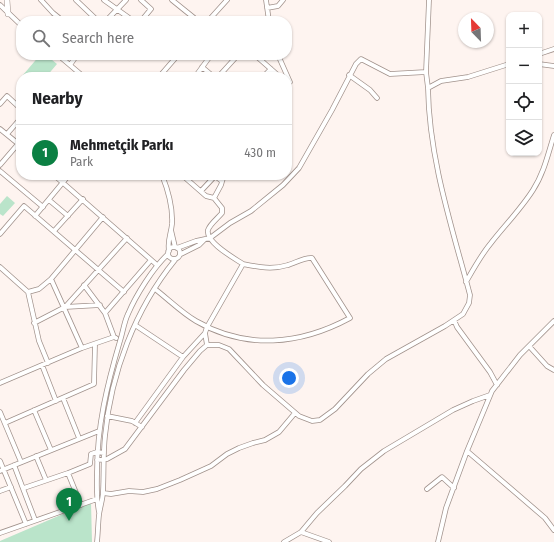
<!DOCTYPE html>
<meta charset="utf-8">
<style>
:root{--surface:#fff;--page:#f2f2f2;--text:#202124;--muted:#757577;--line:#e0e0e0;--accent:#0b8043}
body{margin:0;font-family:"Fira Sans Condensed",sans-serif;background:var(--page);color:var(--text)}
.controls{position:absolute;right:12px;top:12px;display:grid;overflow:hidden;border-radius:8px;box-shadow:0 1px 3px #0004}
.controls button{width:36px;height:36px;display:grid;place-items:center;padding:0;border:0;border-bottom:1px solid var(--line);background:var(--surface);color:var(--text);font:20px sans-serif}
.compass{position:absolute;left:458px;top:12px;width:36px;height:36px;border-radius:50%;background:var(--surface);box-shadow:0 1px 3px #0004;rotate:337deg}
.you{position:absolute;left:289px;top:378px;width:14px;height:14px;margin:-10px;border:3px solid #fff;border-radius:50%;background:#1a73e8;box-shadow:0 0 0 6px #1a73e833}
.badge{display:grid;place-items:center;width:26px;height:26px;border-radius:50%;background:var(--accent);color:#fff;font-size:13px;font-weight:700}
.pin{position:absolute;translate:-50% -33px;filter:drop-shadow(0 1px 2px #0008)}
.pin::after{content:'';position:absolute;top:21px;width:14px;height:12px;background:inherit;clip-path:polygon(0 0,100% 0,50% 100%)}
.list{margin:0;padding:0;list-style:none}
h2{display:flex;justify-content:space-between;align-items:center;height:52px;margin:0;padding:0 16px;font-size:17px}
h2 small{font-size:13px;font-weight:400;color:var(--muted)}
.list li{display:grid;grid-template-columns:26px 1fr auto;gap:12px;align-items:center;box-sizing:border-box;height:56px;padding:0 16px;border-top:1px solid var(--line)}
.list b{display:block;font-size:15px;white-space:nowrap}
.list p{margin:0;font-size:13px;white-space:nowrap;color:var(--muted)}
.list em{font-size:13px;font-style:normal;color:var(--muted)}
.icon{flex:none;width:22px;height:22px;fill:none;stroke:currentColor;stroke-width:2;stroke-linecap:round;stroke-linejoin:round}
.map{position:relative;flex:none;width:554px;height:542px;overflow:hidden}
.search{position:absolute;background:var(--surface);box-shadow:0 1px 3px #0004;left:16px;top:16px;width:276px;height:44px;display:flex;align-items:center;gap:10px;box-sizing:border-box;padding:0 14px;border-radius:16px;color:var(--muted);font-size:15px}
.panel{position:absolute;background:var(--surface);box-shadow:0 1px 3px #0004;left:16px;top:72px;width:276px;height:108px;border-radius:16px}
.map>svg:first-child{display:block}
.green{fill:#bae4ca}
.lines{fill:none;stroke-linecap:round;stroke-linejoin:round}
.minor-casing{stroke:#a1928c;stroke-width:5.5}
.tertiary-casing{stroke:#a1928c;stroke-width:6}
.minor{stroke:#fff;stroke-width:4}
.tertiary{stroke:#fff;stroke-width:5}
</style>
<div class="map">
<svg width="554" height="542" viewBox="0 0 554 542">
<rect width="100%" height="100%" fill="#fef4f0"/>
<path class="green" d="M 40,55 L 46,55 L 57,64 L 46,77 L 26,77 L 23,75 Z
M 7,196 L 15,203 L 3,216 L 0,214 L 0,204 Z
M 91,502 L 92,542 L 0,542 L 0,541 Z"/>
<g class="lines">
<defs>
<path id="minor" d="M 41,0 L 53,13 L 63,21
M 76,0 L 98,21
M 104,0 L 132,20 L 131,21
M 172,0 L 198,21
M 266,0 L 269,21
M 0,5 L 21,25
M 267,8 L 278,6 L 283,0
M 106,21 L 126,0
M 141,21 L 151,9 L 141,0
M 208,21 L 227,0
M 539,54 L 554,49
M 58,55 L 84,77
M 255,55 L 280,77
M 278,55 L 290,82 L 287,83
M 539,64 L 554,66
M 70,65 L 77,55
M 202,67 L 214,77
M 349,75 L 370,90 L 377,98
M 159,77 L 178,55
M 195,77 L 211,55
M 218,77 L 238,55
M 263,77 L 271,69
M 428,88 L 426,72 L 429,0
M 0,104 L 7,96 L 21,109
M 0,129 L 21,146
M 7,134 L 21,118
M 0,165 L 18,144
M 0,171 L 43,207
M 54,175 L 157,265
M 162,175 C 168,190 173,207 172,224 C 171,234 167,241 169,251
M 182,175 L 206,196 L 214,198
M 201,191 L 215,176 L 222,181
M 49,200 L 68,216
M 35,216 L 69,175
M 171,230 L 175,247
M 54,231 L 83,199
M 0,234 L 24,206 L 124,292
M168 253a6 6 0 1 1 12 0a6 6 0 1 1-12 0Z
M 177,248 L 196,241 L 210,238 L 230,223 L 251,211 L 283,185 L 299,168 L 332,110 L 356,64 L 361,59 L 390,74 L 426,72
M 181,254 L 199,245 L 204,240
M 0,267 L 28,292 L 39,341 L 48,363
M 51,279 L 82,348
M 466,282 C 474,268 481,255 491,243 C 505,225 521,209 533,190 C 544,173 548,154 554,135
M 84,285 L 105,313 L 114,337 L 116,338
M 155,289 C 168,299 182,313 196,321 C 246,350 300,345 350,318 L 312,258 C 305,257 295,263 288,265 C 272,270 258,267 243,264
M 28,292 L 39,289 L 51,279 L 103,217
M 65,307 L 100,305
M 105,313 L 151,260
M 454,320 L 457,327 L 490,372 L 497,385
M 34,323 L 65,307 L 127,238
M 135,325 L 183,357
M 207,345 L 205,333 L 207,327 L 243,264 C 234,258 205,242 208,230 C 210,224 218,218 222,213 L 222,208 L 214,198 L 221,185 L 224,175
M 529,346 L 547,366 L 554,370
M 42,365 L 56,401
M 0,383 L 82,348 L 114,337
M 63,398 L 79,438
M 34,410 L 51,450
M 0,412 L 21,462
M 107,416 L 132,421 L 142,427
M 5,423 L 94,384 L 95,344
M 135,423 L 183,357 L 205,333
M 467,451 L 545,518 L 554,530
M 36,456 L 46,480
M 97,460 L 107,459 L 125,449 L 184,370 L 200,351 L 207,345 L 219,345 L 229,349 L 263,385 L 299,416 L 312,421 L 320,420 L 335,409 L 368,374 L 386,359 L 445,326 L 463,314 L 469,303 L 470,295 C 452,227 429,159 428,88 L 441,81 L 468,77 L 509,64
M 0,461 L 26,524
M 14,465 L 35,520
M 0,471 L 99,431
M 68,473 L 81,505
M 24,488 L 68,473 L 90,464 L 91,454 L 97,452 L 104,453
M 427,489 L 442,477 L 454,488
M 0,491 L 11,487
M 103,493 L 111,494 L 129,491 L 143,492 L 157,489 L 180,480 L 211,466 L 227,454 L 239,448 L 253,443 L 265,440 L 279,432 L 295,413
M 99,512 C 96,498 97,486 97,472 C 97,426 107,385 120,341 C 123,332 124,322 128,314 C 136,295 153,268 168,254
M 301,532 L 329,542
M 0,533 L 97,499
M 97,542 C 98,533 98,524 99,515 C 100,507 103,499 103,491 C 104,472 103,454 105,436 C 111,373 135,309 175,260
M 284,542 L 301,532 L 317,513 L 345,486 L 361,469 L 384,451 L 453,410 L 473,401 L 490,395
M 438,542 L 446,508 L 467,451 L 492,391 L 520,355 L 554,321"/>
<path id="tertiary" d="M 7,0 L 8,14"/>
</defs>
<use href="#minor" class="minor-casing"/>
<use href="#tertiary" class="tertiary-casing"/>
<use href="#minor" class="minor"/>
<use href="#tertiary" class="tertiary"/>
</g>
</svg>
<div class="controls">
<button>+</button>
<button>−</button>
<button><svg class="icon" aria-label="locate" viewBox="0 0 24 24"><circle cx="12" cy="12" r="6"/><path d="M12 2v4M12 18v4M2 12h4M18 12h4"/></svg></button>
<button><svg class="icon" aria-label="layers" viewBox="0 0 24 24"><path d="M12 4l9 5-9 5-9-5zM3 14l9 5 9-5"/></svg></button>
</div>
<svg class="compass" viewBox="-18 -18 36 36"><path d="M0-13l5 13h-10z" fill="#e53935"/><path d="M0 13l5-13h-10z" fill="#757577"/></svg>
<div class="you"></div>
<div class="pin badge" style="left:69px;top:521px">1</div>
<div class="search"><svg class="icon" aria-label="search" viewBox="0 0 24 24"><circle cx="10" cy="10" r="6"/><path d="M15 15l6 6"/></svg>Search here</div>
<section class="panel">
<h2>Nearby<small></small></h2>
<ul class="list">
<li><span class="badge">1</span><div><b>Mehmetçik Parkı</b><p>Park</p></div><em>430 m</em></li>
</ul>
</section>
</div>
